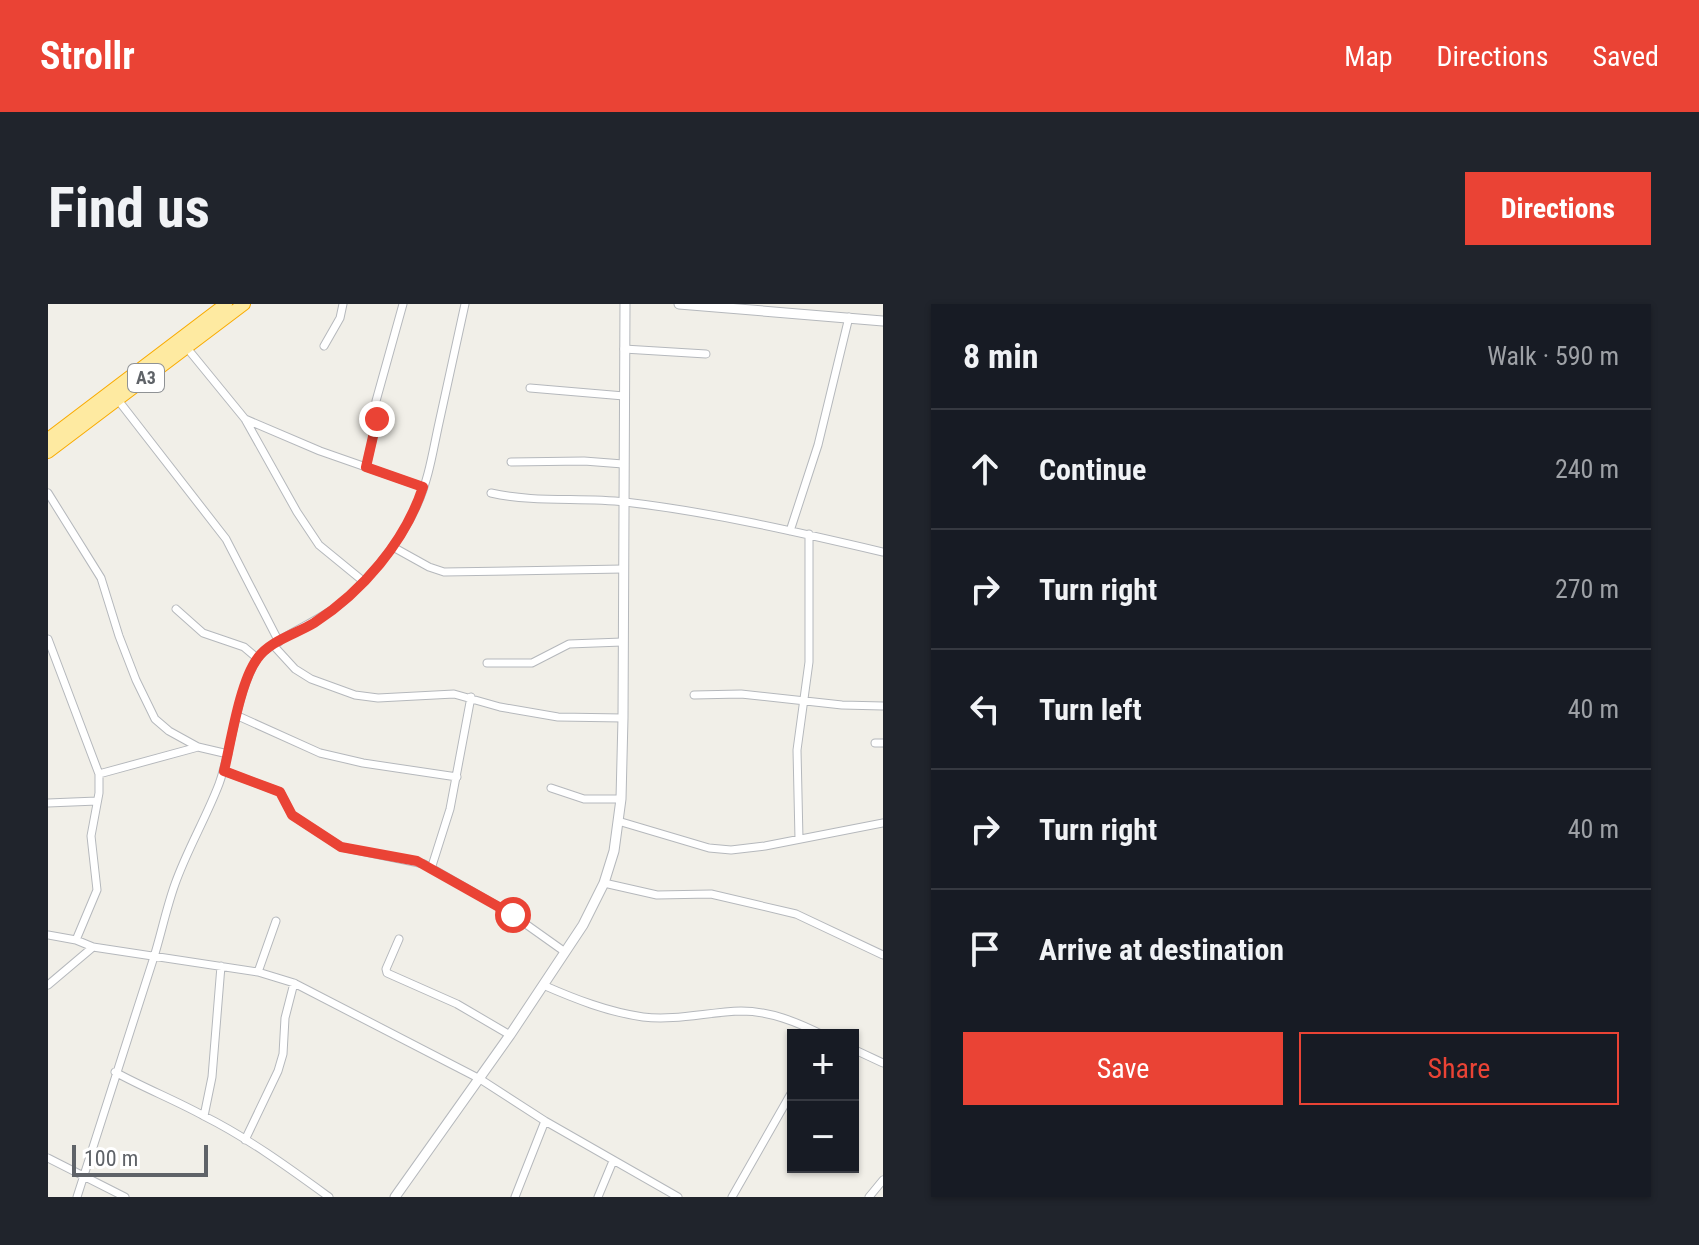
<!DOCTYPE html>
<meta charset="utf-8">
<style>
:root{--surface:#171b24;--page:#20242c;--text:#f1f3f6;--muted:#9ea1a6;--line:#363941;--accent:#ea4335}
body{margin:0;font-family:"Roboto Condensed",sans-serif;background:var(--page);color:var(--text)}
.controls{position:absolute;right:24px;bottom:24px;display:grid;overflow:hidden;border-radius:0px;box-shadow:0 2px 6px #0004}
.controls button{width:72px;height:72px;display:grid;place-items:center;padding:0;border:0;border-bottom:2px solid var(--line);background:var(--surface);color:var(--text);font:40px sans-serif}
.scale{position:absolute;left:24px;bottom:20px;width:136px;box-sizing:border-box;padding-left:8px;border:4px solid #5f6368;border-top:0;font-size:22px;line-height:28px;white-space:nowrap;color:#5f6368;-webkit-text-stroke:6px #fff;paint-order:stroke}
.stop{position:absolute;width:24px;height:24px;margin:-18px;border:6px solid #ea4335;border-radius:50%;background:#fff}
.stop.end{background:#ea4335;border-color:#fff;box-shadow:0 2px 8px #0008}
.list{margin:0;padding:0;list-style:none}
h2{display:flex;justify-content:space-between;align-items:center;height:104px;margin:0;padding:0 32px;font-size:34px}
h2 small{font-size:26px;font-weight:400;color:var(--muted)}
.list li{display:grid;grid-template-columns:52px 1fr auto;gap:24px;align-items:center;box-sizing:border-box;height:120px;padding:0 32px;border-top:2px solid var(--line)}
.list b{display:block;font-size:30px;white-space:nowrap}
.list em{font-size:26px;font-style:normal;color:var(--muted)}
.actions{display:flex;gap:16px;padding:24px 32px}
.actions a{flex:1;padding:18px 0;border:2px solid var(--accent);border-radius:0px;text-align:center;font-size:28px;color:var(--accent)}
.actions .main{background:var(--accent);color:#fff}
.icon{flex:none;width:44px;height:44px;fill:none;stroke:currentColor;stroke-width:2;stroke-linecap:round;stroke-linejoin:round}
.map{position:relative;flex:none;width:835px;height:893px;overflow:hidden;border-radius:0px}
header{display:flex;align-items:center;gap:48px;box-sizing:border-box;height:112px;padding:0 40px;background:var(--accent);color:#fff}
header strong{font-size:38px}
nav{display:flex;gap:44px;margin-inline-start:auto;font-size:28px}
.intro{display:flex;align-items:center;justify-content:space-between;box-sizing:border-box;height:192px;padding:0 48px}
h1{margin:0;font-size:56px}
.button{padding:20px 36px;border-radius:0px;background:var(--accent);color:#fff;font-size:28px;font-weight:700}
main{display:flex;gap:48px;padding:0 48px}
aside{flex:1;background:var(--surface);border-radius:0px;box-shadow:0 2px 6px #0004}
.map>svg:first-child{display:block}
.lines{fill:none;stroke-linecap:round;stroke-linejoin:round}
.minor-casing{stroke:#b5b8bc;stroke-width:9}
.tertiary-casing{stroke:#b5b8bc;stroke-width:11}
.trunk-casing{stroke:#f9ab00;stroke-width:14}
.minor{stroke:#fff;stroke-width:7}
.tertiary{stroke:#fff;stroke-width:9}
.trunk{stroke:#feeaa1;stroke-width:12}
.route{stroke:#ea4335;stroke-width:10}
.labels{text-anchor:middle;stroke-width:6;stroke-linejoin:round;paint-order:stroke}
.shield{fill:#fff;stroke:#8f9295;stroke-width:2}
.shield-label{font-size:18px;font-weight:bold;fill:#5f6368}
</style>
<header>
<strong>Strollr</strong>
<nav><a>Map</a><a>Directions</a><a>Saved</a></nav>
</header>
<div class="intro"><h1>Find us</h1><a class="button">Directions</a></div>
<main>
<div class="map">
<svg width="835" height="893" viewBox="0 0 835 893">
<rect width="100%" height="100%" fill="#f1efe8"/>
<g class="lines">
<defs>
<path id="minor" d="M 276,42 L 292,14 L 295,0
M 139,44 L 197,115 L 249,208 L 271,241 L 315,277
M 576,45 L 658,50
M 482,84 L 576,92
M 70,96 L 178,235 L 231,338
M 197,115 L 272,147 L 375,183
M 463,158 L 536,157 L 575,160
M 318,163 L 328,120 L 328,97 L 355,0
M 0,189 L 53,274 L 71,332 L 88,376 L 107,415 L 121,427 L 150,443 L 180,450
M 443,189 C 487,199 532,193 577,198 C 663,208 750,228 835,248
M 742,227 L 770,141 L 801,13
M 345,243 L 381,263 L 396,268 L 575,265
M 128,305 L 155,329 L 196,343 L 209,354
M 0,335 L 51,470 L 51,489 L 43,532 L 49,586 L 28,636
M 225,341 L 247,365 L 263,375 L 307,391 L 330,394 L 406,390 L 452,403 L 510,413 L 575,414
M 439,359 L 484,359 L 521,340 L 574,338
M 646,391 L 693,390 L 794,401 L 835,402
M 190,412 L 272,449 L 315,459 L 409,473
M 827,439 L 835,439
M 176,467 L 232,488 L 244,511 L 293,543 L 376,560 L 465,611 L 517,648
M 51,470 L 150,443
M 503,484 L 536,495 L 573,495
M 0,499 L 49,497
M 570,517 L 661,544 L 683,546 L 717,542 L 835,519
M 751,535 L 749,446 L 761,358 L 761,230
M 383,565 L 402,505 L 423,393
M 556,579 L 609,591 L 663,590 L 748,610 L 835,651
M 0,631 L 28,636 L 45,643 L 210,668 L 246,679 L 432,775 L 497,817 L 630,893
M 351,635 L 338,665 L 339,669 L 409,700 L 462,731
M 210,668 L 228,617
M 0,681 L 45,643
M 495,681 C 527,695 560,708 595,713 C 627,717 660,708 693,707 C 722,707 749,718 775,731
M 805,745 L 835,759
M 67,768 C 96,784 127,796 156,812 C 200,834 241,864 281,893
M 156,812 L 164,773 L 173,662
M 197,836 L 230,767 L 235,750 L 237,714 L 246,679
M 0,854 L 77,893
M 29,893 C 54,814 79,735 105,656 C 113,631 118,605 127,580 C 139,546 158,514 171,480 C 185,441 187,395 207,358 C 219,336 274,317 296,297 C 325,270 353,237 369,201 C 381,175 385,146 391,119 C 400,79 408,40 417,0
M 467,893 L 497,817
M 550,893 L 565,857
M 684,893 L 745,786
M 821,893 L 835,876"/>
<path id="tertiary" d="M 631,0 L 835,17
M 347,893 L 462,731 L 535,621 L 556,579 L 566,547 L 573,495 L 575,414 L 577,0"/>
<path id="trunk" d="M 0,135 L 178,0
M 0,148 L 196,0"/>
</defs>
<use href="#minor" class="minor-casing"/>
<use href="#tertiary" class="tertiary-casing"/>
<use href="#trunk" class="trunk-casing"/>
<use href="#minor" class="minor"/>
<use href="#tertiary" class="tertiary"/>
<use href="#trunk" class="trunk"/>
</g>
<g class="lines">
<path class="route" d="M 329,115 L 318,163 L 375,183 C 357,238 314,288 266,319 C 248,330 221,337 209,355 C 192,378 183,437 176,467 L 232,488 L 244,511 L 293,543 L 369,557 L 465,611"/>
</g>
<g class="labels">
<rect class="shield" x="80" y="60" width="36" height="28" rx="6"/>
<g class="shield-label">
<text x="98" y="80">A3</text>
</g>
</g>
</svg>
<div class="controls">
<button>+</button>
<button>−</button>
</div>
<div class="scale">100 m</div>
<div class="stop" style="left:465px;top:611px"></div>
<div class="stop end" style="left:329px;top:115px"></div>
</div>
<aside>
<h2>8 min<small>Walk · 590 m</small></h2>
<ul class="list">
<li><svg class="icon" aria-label="ahead" viewBox="0 0 24 24"><path d="M12 20V5M6 11l6-6 6 6"/></svg><div><b>Continue</b></div><em>240 m</em></li>
<li><svg class="icon" aria-label="right" viewBox="0 0 24 24"><path d="M7 20v-9h11M14 6l5 5-5 5"/></svg><div><b>Turn right</b></div><em>270 m</em></li>
<li><svg class="icon" aria-label="left" viewBox="0 0 24 24"><path d="M17 20v-9H6M10 6l-5 5 5 5"/></svg><div><b>Turn left</b></div><em>40 m</em></li>
<li><svg class="icon" aria-label="right" viewBox="0 0 24 24"><path d="M7 20v-9h11M14 6l5 5-5 5"/></svg><div><b>Turn right</b></div><em>40 m</em></li>
<li><svg class="icon" aria-label="arrive" viewBox="0 0 24 24"><path d="M6 21V4h12l-3 4 3 4H6"/></svg><div><b>Arrive at destination</b></div></li>
</ul>
<div class="actions"><a class="main">Save</a><a>Share</a></div>
</aside>
</main>
